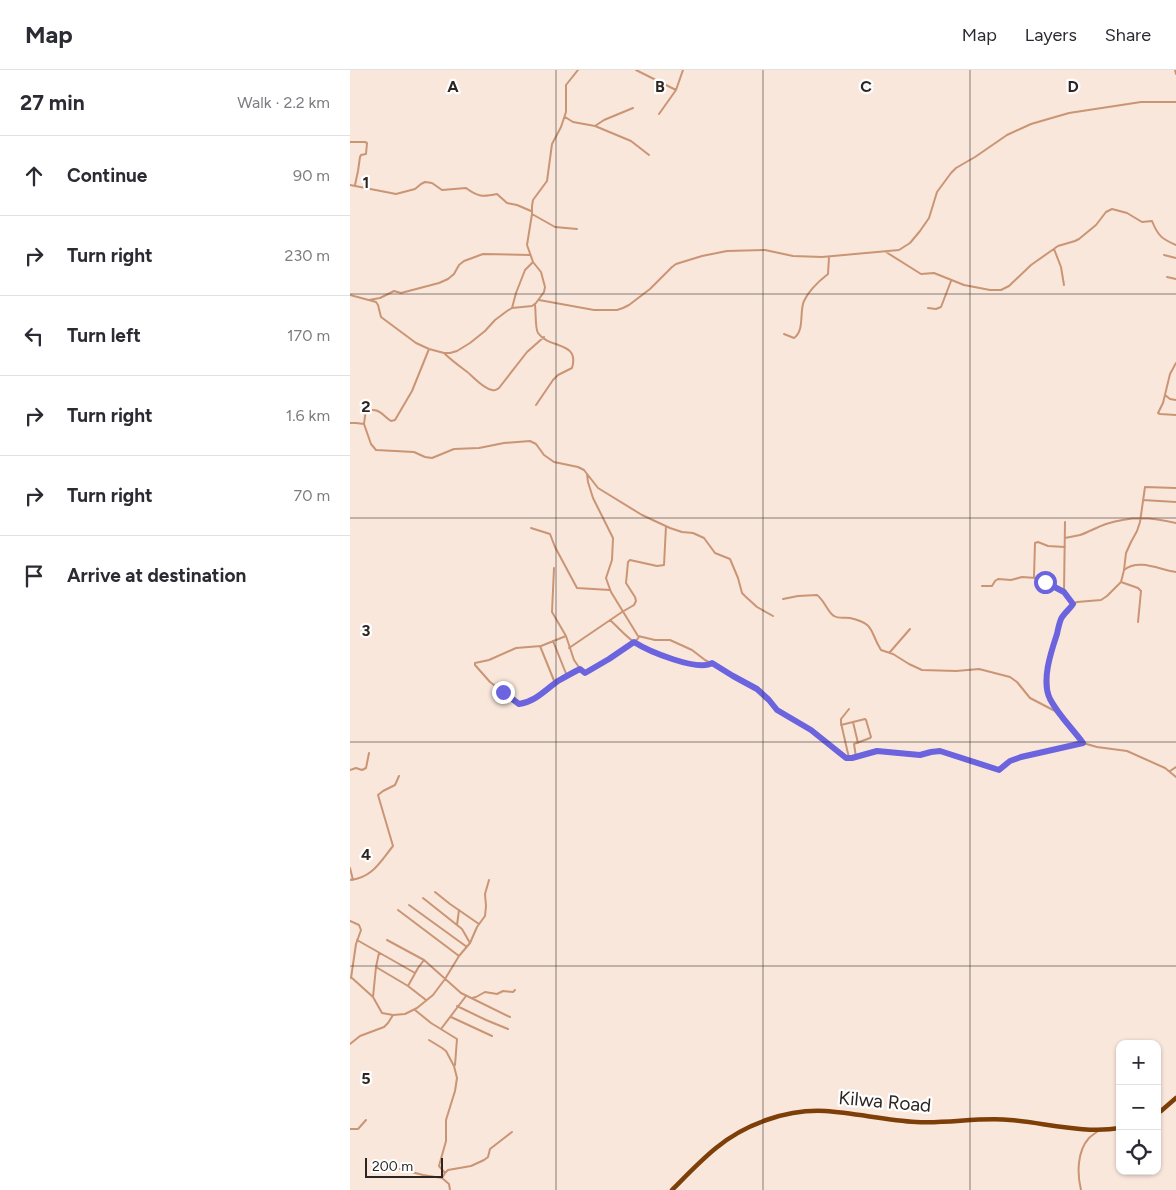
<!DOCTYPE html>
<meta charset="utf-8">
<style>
:root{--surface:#fff;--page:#f2f2f3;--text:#2b2b33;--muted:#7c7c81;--line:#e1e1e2}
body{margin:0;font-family:Figtree,sans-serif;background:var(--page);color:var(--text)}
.controls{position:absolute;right:15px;bottom:15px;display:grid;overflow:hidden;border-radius:10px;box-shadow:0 1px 4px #0004}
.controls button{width:45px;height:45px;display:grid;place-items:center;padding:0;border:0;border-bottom:1px solid var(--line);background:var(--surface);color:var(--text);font:25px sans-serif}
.scale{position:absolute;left:15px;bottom:12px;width:78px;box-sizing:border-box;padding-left:5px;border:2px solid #2c2521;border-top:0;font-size:14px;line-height:18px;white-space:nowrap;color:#2c2521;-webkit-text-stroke:4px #fff;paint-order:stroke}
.stop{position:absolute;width:15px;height:15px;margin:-11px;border:4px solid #6b64de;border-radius:50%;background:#fff}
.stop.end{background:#6b64de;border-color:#fff;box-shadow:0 1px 5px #0008}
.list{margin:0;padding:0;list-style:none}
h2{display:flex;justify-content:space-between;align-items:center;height:65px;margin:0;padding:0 20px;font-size:21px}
h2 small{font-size:16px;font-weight:400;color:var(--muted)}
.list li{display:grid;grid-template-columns:32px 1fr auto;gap:15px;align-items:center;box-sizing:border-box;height:80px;padding:0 20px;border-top:1px solid var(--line)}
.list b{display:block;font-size:19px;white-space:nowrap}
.list em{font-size:16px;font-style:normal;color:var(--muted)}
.icon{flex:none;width:28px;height:28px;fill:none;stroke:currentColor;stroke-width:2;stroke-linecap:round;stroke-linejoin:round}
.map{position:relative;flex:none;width:826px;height:1120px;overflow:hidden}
header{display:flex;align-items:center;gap:30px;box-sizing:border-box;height:70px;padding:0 25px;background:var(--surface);border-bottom:1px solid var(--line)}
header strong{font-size:24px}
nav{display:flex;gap:28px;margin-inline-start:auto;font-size:18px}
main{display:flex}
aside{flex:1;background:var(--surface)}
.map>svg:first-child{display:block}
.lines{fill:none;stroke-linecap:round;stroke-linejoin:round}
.street{stroke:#ca9574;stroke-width:2}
.highway{stroke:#7d3e08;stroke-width:4.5}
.route{stroke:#6b64de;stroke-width:6}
.grid{fill:none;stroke:#2c2521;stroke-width:1;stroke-opacity:0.55}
.labels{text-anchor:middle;stroke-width:4.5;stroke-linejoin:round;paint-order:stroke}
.street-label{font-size:19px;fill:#2c2521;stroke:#fff}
.grid-label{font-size:16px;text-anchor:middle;font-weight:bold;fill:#2c2521;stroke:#fff;stroke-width:4.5;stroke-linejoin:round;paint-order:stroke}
</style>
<header>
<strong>Map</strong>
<nav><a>Map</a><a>Layers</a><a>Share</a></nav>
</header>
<main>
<aside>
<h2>27 min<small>Walk · 2.2 km</small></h2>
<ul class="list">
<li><svg class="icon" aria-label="ahead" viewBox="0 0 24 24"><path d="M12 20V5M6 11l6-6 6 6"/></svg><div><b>Continue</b></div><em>90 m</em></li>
<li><svg class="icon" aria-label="right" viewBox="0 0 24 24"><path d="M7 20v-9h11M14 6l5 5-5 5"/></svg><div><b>Turn right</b></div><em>230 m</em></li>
<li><svg class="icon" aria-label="left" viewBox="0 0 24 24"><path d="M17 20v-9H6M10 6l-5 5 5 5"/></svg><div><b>Turn left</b></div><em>170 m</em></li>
<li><svg class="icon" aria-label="right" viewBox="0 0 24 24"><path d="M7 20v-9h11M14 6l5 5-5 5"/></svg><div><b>Turn right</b></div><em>1.6 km</em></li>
<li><svg class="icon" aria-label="right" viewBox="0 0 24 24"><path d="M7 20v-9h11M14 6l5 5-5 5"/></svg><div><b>Turn right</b></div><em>70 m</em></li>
<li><svg class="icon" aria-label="arrive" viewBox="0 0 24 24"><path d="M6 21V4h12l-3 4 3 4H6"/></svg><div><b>Arrive at destination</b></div></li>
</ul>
</aside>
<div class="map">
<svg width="826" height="1120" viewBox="0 0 826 1120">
<rect width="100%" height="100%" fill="#f9e7dc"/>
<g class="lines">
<path class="street" d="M 286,0 L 326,20
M 825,0 L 826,4
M 309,44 L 326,20 L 333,0
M 215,47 L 223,52 L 245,56 L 254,50 L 283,38
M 245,56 L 281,71 L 299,85
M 0,72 L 15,72 L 17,73 L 16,84 L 11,85 L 10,87 L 8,101 L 5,115
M 0,115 L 46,124 L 65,119 L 71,114 L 75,112 L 82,113 L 92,120 L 116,118 C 128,127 133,127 147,124 L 157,133 L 167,135 L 181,141
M 182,144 L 205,157 L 227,159
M 704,179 L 711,197 L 714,215
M 536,182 L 571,204 L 584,203 L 614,215 L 640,220 L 651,220 L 659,216 L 681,195 L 708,176 L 725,171 L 729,169 L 746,155 L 756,142 L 762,139 L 777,143 L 792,152 L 802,151 C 808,166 812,169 826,175
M 814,185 L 826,188
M 817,207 L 826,209
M 0,225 L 26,232 L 28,235 L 31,247 L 66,273 L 79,279 L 94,283 L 100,283 L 107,281 L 120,273 L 135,261 L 145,250 L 157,241 L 162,238 L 182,236 L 186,233 L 194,222 L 195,217 L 191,202 L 183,192 L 177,175 L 182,144 L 182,136 L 183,130 L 197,111 L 202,74 L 211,57 L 216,42 L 216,15 L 228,0
M 19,230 L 30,228 L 44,221 L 51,223 L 89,213 L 98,209 L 104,204 L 109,195 L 114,191 L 133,184 L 180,185
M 189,230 L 244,240 L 267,240 L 273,238 L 279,235 L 300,219 L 322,197 L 326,194 L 352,186 L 377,181 L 415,180 L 443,186 L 472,187 L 549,180 L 560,173 L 570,161 L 579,148 L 587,122 L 601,103 L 606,98 L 625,87 L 657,65 L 681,54 L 719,43 L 791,32 L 826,32
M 185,235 C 186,241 185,259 188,263 C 199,279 230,271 222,298 L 208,305 L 203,310 L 186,335
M 162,238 L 166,223 L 175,200 L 183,192
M 578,238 L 586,239 L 591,237 L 601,211
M 434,264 L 444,268 C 455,260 449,242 454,231 C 459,220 469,211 478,204 L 479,187
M 94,283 C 101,290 108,295 116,301 C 124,307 132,318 142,320 C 146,321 146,320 149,318 L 177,282 L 194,267
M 826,293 L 820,304 L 813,333 L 808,343 L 810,344 L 826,345
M 815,325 L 820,329 L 826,330
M 0,353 L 6,353 L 14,354 L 21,374 L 26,380 L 64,382 L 75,387 L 82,388 L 104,379 L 129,378 L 154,373 L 180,371 L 186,374 L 194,385 L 204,392 L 228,397 L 234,400 L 248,418 L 292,445 L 320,458 L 332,462 L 343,463 L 354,468 L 365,483 L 380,489 L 388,508 L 392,523 L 396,527 L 407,537 L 423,546
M 14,354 L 15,346 L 16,341 C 29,337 32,345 41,351 L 45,350 L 62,321 L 79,279
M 237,404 L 238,412 L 243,428 L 263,468 L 262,490 L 256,508 L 257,511 L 261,522 L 288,566 L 305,570 L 320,570 L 342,580 L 355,590 L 406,618 L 419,630 L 427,640 L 461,660 L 496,688 L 502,688 L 527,681 L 570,685 L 581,682 L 590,681 L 649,700 L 660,691 L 674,687 L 733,673 L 747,677 L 777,681 L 815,698 L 826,707
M 793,430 L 826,432
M 181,458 L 200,464 L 205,477 L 227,518 L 260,520
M 715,468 C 720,467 725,466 730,465 C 739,462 747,457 756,454 C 781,446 801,447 826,453
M 204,498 L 202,542 L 216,566 L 224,590 L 233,603 L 235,603 C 248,596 282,578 289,567
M 774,500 C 789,488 810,500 826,502
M 684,507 L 685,473 L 688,472 L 698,476 L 715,477
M 771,512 L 788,518 L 791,521 L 788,552
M 632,516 L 642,516 L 645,511 L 648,509 L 661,510 L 672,507 L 686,508 L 714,522 L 723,534
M 714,522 L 715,452
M 433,529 L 448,526 L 467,525 C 475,531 478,543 484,546 C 489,549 495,547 500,548 C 526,554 519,561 531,580 L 543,584 L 559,594 L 572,600 L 606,601 L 629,599 L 660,607 L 667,612 L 680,628 L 705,641 L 733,673
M 260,550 C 269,558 277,568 287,574 C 300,582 349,602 361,593
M 216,566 L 191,576 L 166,578 L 139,590 L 125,593 L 125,595 L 140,612 L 170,634 L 182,630 L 212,609 L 230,599
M 203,571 L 217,606
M 190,576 L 205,613
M 219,578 L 272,542 L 284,535 L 286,531 L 285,527 L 276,513 L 278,492 L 280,490 L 307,496 L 314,495 L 316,456
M 540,582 L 560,559
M 499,639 L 491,649 L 491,653 L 499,688
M 712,647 L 699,626 L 698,601 L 702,580 L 710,552 L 713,546 L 723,534 L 727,532 L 751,530 L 757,526 L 771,512 L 774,500 L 776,483 L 781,472 L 787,461 L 790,452 L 795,417 L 826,418
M 503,652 L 508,673
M 491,655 L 515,649 L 516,650 L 521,667 L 520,668 L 504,674 L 506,687
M 0,700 L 6,698 L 12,700 L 16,698 L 19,683
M 820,701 L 826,697
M 0,798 L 3,810
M 0,810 C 22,808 30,792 43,776 L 28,725 L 33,721 L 45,715 L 49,706
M 85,822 L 100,834 L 129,854
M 73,828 L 112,859 L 120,873
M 59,835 L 117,877
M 48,840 L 109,886
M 0,851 L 9,855 L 11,860 L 6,874 L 1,908
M 107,855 L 109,840
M 7,870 L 65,903
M 37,870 L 74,890 L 111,923 L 160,947
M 26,897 L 58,916 L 76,930
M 2,908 L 23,927 L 32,943 L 43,945
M 58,916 L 68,898 L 74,890
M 23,927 L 26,897 L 29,883
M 122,928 L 126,927 L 135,922 L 147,924 L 153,921 L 163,922 L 165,920
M 107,936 L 136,950 L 158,959
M 65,940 L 81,953 L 107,969 L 105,995
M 101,947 L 142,966
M 91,959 L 116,926
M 79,970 L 92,978 L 96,981 L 104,996 L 107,1008 L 105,1021 L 96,1050 L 96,1071 L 89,1096 L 95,1103
M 0,974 L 10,966 L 34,957 L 38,953 L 43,945 L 55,944 L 67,938 L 83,925 L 95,909 L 109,886 L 120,873 L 127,857 L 135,846 L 136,836 L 135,824 L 139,810
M 0,1059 L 8,1059 L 16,1050
M 50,1099 L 73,1105 L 92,1108 L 99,1114 L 100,1120
M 92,1108 L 95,1103 L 98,1100 L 121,1096 L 134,1090 L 138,1087 L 140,1079 L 162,1062
M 731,1120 C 727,1104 727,1081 739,1068 C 742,1065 746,1063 749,1060"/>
<path class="highway" d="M 807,1043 L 811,1041 L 826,1028
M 322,1120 C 336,1106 350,1091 366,1078 C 395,1054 437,1039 475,1041 C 505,1043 535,1050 566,1052 C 597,1054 629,1047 660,1050 C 696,1053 734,1064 770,1058"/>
</g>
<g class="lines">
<path class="route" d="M 153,622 L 169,634 C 185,632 195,620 208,611 C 215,607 222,603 230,599 L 235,603 L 259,589 L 284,572 C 298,581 348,602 362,593 L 383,606 L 407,619 L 419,630 L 427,640 L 461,660 L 496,688 L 502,688 L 527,681 L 570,685 L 581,682 L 590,681 L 649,700 L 660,691 L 671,687 L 733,673 C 722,658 709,646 700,629 C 691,611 701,582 707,564 C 708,559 709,554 711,549 C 714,543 720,539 723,534 L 714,522 L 695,512"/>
</g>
<path class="grid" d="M 206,0 L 206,1120M 413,0 L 413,1120M 620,0 L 620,1120M 0,224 L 826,224M 0,448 L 826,448M 0,672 L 826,672M 0,896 L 826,896"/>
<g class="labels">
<g class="street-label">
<text transform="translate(535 1031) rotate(5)" y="7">Kilwa Road</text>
</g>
</g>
<g class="grid-label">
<text x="103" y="22">A</text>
<text x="310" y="22">B</text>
<text x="516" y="22">C</text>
<text x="723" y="22">D</text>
<text x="16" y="118">1</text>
<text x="16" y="342">2</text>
<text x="16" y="566">3</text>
<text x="16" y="790">4</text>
<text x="16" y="1014">5</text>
</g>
</svg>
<div class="controls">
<button>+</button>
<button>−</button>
<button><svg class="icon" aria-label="locate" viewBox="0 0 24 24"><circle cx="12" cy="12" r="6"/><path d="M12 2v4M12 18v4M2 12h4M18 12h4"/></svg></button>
</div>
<div class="scale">200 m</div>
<div class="stop" style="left:695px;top:512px"></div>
<div class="stop end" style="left:153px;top:622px"></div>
</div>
</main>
